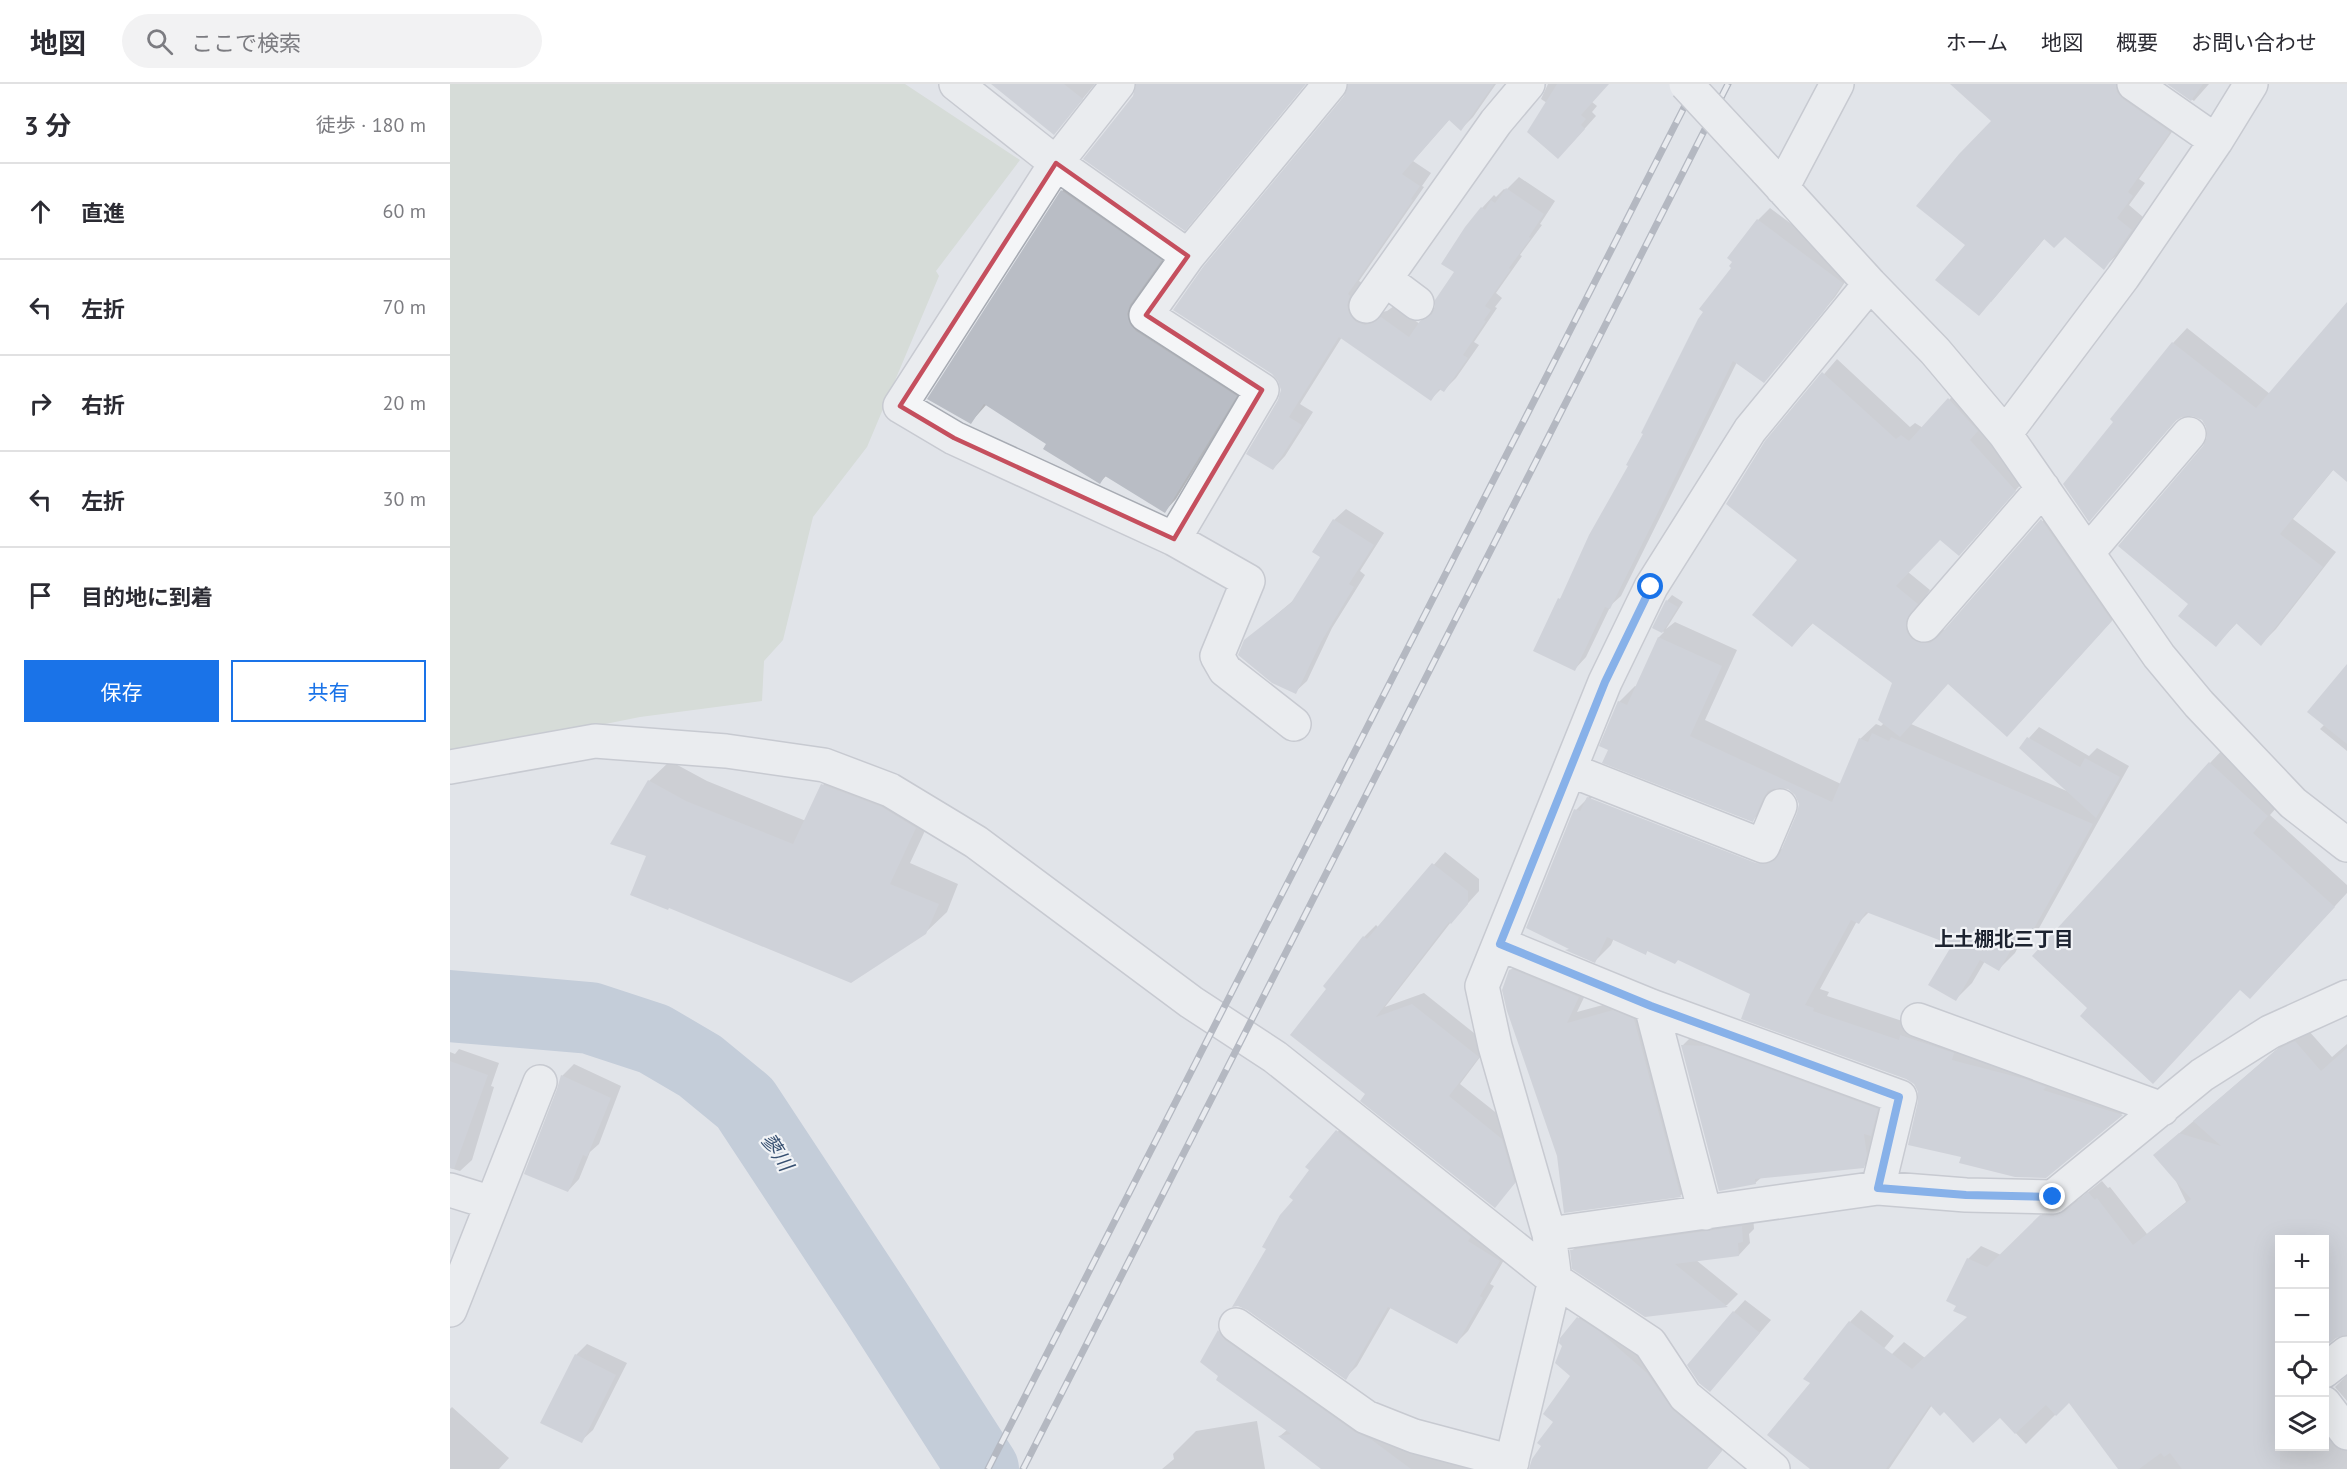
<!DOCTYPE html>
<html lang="ja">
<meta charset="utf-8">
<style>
:root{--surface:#fff;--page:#f2f2f3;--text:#2b2b33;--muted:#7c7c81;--line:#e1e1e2;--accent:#1a73e8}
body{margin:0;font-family:"PT Sans","Noto Sans JP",sans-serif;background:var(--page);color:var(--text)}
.controls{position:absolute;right:18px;bottom:18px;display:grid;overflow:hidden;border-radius:0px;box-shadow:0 6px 24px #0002}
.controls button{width:54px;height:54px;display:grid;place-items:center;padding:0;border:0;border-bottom:2px solid var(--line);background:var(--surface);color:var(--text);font:30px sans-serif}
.stop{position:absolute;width:18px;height:18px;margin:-14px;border:4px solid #1a73e8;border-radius:50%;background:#fff}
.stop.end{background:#1a73e8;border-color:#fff;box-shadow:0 2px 6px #0008}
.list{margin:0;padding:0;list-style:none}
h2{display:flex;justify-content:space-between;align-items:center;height:78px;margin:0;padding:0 24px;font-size:26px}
h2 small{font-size:20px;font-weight:400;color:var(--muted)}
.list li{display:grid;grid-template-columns:39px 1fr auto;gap:18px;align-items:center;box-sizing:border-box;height:96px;padding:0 24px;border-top:2px solid var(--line)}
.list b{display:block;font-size:22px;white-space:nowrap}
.list em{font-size:20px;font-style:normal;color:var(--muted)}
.actions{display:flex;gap:12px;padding:18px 24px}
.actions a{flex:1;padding:14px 0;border:2px solid var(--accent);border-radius:0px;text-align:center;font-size:21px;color:var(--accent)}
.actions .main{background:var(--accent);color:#fff}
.icon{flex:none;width:33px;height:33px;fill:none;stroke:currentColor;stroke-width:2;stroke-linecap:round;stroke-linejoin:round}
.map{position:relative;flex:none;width:1897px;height:1385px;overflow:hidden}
header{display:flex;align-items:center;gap:36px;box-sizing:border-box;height:84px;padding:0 30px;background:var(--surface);border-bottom:2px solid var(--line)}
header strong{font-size:28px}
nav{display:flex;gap:33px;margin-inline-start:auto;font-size:21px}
.search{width:420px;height:54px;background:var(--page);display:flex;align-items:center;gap:15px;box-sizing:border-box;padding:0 21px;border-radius:33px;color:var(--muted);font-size:22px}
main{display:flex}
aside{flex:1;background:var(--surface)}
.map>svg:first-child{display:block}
.green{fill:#c7d2c3}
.shadow{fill:#0003;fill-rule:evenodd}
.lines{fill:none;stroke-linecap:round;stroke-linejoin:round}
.river{stroke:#9fb1c6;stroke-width:72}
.building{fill:#b9bdc5}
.minor-casing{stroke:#a7abb3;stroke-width:36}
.minor{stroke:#f4f5f7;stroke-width:33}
.rail-casing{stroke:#7c8491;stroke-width:7}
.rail{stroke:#f1f3f6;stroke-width:4.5;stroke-dasharray:14;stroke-linecap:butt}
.minor-bridge-casing{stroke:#a7abb3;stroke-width:36;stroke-linecap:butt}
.minor-bridge{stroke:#f4f5f7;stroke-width:33}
.route{stroke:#1a73e8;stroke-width:8}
.marked{fill:none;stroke:#c54f5e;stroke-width:4.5;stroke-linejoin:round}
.labels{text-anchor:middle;stroke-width:4.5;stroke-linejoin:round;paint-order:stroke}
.neighbourhood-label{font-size:20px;font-weight:bold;fill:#1d2330;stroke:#f1f3f6}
.water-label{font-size:20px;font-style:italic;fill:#375071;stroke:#f1f3f6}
</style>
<header>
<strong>地図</strong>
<div class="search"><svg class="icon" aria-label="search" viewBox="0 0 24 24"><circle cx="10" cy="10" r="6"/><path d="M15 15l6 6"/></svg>ここで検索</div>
<nav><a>ホーム</a><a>地図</a><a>概要</a><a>お問い合わせ</a></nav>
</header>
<main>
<aside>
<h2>3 分<small>徒歩 · 180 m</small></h2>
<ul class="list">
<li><svg class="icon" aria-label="ahead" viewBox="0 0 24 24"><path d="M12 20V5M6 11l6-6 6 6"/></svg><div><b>直進</b></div><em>60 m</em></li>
<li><svg class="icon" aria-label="left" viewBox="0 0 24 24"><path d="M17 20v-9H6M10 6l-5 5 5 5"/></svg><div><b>左折</b></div><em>70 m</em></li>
<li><svg class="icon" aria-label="right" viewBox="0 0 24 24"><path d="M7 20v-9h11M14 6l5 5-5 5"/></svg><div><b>右折</b></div><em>20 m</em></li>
<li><svg class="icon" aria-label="left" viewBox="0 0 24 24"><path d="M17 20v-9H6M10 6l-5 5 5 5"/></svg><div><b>左折</b></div><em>30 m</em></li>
<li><svg class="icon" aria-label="arrive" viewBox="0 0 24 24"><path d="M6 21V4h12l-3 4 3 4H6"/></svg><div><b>目的地に到着</b></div></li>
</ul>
<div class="actions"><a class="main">保存</a><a>共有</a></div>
</aside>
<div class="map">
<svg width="1897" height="1385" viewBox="0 0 1897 1385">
<rect width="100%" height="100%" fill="#e1e4e9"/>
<path class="green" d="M 0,0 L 455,0 L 570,76 L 486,187 L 489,192 L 417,363 L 363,433 L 333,556 L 314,577 L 312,617 L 190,633 L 0,671 Z"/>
<path class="shadow" d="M 544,0 L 645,0 L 604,49 Z
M 900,0 L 1046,0 L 1023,33 L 1011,45 L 1000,35 L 963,77 L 981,89 L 972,102 L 974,103 L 909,197 L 912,199 L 909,208 L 927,229 L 937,227 L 944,222 L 970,240 L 984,225 L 1006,188 L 1032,124 L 1044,111 L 1046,113 L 1054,105 L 1056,106 L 1069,93 L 1105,117 L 1094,134 L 1090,140 L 1092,141 L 1070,171 L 1072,172 L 1046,209 L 1052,214 L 1045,223 L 1047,224 L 1024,258 L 1029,261 L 1006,294 L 994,306 L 991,305 L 981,315 L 892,253 L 850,320 L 863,328 L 835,372 L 823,385 L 830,316 Z
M 1098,0 L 1158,0 L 1142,18 L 1147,22 L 1142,28 L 1146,32 L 1120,61 L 1097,19 L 1091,15 Z
M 1503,0 L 1683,0 L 1731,35 L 1689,95 L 1695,99 L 1679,121 L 1693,133 L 1666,172 L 1653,184 L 1615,151 L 1595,154 L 1541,218 L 1517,160 L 1543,37 Z
M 1720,0 L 1759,0 L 1744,17 Z
M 624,95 L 722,164 L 692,207 L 688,217 L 797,300 L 726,415 L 715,427 L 657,391 L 650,398 L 598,359 L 537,320 L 521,338 L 479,315 L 612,107 Z
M 1320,124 L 1403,186 L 1385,213 L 1314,297 L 1287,278 L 1171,512 L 1161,521 L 1136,573 L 1125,585 L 1110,515 L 1114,511 L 1308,136 Z
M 1897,221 L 1897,393 L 1884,385 L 1843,435 L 1886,468 L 1826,545 L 1811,560 L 1787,539 L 1766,561 L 1740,520 L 1755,363 L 1759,354 L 1758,344 L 1752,334 L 1742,330 L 1729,333 L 1639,436 L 1666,338 L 1662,335 L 1723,259 L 1737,244 L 1820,310 Z
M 1387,275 L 1460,343 L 1465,339 L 1473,344 L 1512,302 L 1578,392 L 1522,457 L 1490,454 L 1458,488 L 1480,506 L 1468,524 L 1485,547 L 1494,546 L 1499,543 L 1605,423 L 1674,523 L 1570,638 L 1499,598 L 1461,640 L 1619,708 L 1579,654 L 1589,643 L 1639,672 L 1647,664 L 1679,682 L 1588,846 L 1573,862 L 1570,859 L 1565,869 L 1549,885 L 1535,877 L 1522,899 L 1506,915 L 1504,860 L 1419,828 L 1409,838 L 1407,837 L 1370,905 L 1379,908 L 1377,912 L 1687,1015 L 1672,1030 L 1596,1093 L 1513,1072 L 1470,1017 L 1469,1007 L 1465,999 L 1302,909 L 1229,875 L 1198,866 L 1196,869 L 1164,854 L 1161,861 L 1145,877 L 1118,866 L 1120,864 L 1078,843 L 1126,726 L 1154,698 L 1322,764 L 1334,765 L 1349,730 L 1350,720 L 1347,710 L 1338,704 L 1326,703 L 1318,720 L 1303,736 L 1160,665 L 1169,618 L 1185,602 L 1187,603 L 1209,553 L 1214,548 L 1204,544 L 1217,517 L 1222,511 L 1233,518 L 1216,545 L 1225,538 L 1287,566 L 1255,636 L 1391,700 L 1410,655 L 1426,640 L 1431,642 L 1434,639 L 1444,599 L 1364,538 L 1342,561 L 1349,476 L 1316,358 ZM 1142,713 L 1314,781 L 1313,784 L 1140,716 Z
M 896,425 L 934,449 L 910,487 L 915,491 L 882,544 L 857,597 L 845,608 L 795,557 L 845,515 L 872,472 L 884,436 Z
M 1897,582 L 1897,667 L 1870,645 L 1875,640 Z
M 1777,661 L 1835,714 L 1820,731 L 1897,801 L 1897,809 L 1817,896 L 1791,905 L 1639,924 L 1760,679 Z
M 220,677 L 257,697 L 356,737 L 373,701 L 393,680 L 486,723 L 460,779 L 508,800 L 497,828 L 475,849 L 198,771 L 199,697 Z
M 995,768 L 1029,795 L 1029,807 L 1001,838 L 935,923 L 974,909 L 1039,961 L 1010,1000 L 1064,1043 L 1076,1086 L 1045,1122 L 917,1010 L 878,905 L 875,902 L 914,853 L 926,841 L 929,844 Z
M 1072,875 L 1140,901 L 1127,928 L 1175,915 L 1196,924 L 1242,1099 L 1231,1111 L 1115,1127 L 1108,1072 L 1060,887 Z
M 1858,946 L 1882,973 L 1897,960 L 1897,1249 L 1885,1253 L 1874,1261 L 1874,1156 L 1830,1156 L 1830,1362 L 1874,1362 L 1874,1322 L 1897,1350 L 1897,1385 L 1670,1385 L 1619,1317 L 1576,1360 L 1550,1332 L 1494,1326 L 1482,1321 L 1439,1385 L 1387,1385 L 1442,1270 L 1454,1258 L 1475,1274 L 1519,1233 L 1518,1175 L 1531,1162 L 1551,1171 L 1604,1119 L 1616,1120 L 1628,1116 L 1652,1097 L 1658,1104 L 1660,1103 L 1697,1150 L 1736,1118 L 1724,1093 L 1718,1059 L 1840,954 Z
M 1244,950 L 1439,1013 L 1425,1071 L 1413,1083 L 1312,1093 L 1305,1099 L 1232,962 Z
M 9,965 L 49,979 L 41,1002 L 44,1003 L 22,1076 L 10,1087 L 0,1084 L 0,968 L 5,970 Z
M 124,980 L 171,1002 L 149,1060 L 140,1068 L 129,1095 L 118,1107 L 112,992 Z
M 899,1035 L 1061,1164 L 1040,1200 L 1044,1202 L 1018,1247 L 1007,1258 L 941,1223 L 907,1282 L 895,1294 L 845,1116 L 861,1086 L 857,1083 Z
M 1303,1131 L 1304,1145 L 1299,1150 L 1300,1159 L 1289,1171 L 1246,1176 L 1288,1210 L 1277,1221 L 1195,1232 L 1122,1167 L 1133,1155 Z
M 1295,1216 L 1321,1236 L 1260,1306 L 1284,1228 Z
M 1140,1223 L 1282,1354 L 1257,1385 L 1092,1385 L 1105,1337 L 1122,1292 L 1129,1234 Z
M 1411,1226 L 1444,1252 L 1357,1360 L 1362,1299 L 1400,1238 Z
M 781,1236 L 1037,1385 L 874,1385 L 830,1352 L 837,1346 L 752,1278 L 770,1247 Z
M 137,1260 L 177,1279 L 143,1346 L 131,1357 L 126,1271 Z
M 1897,1291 L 1897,1317 L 1885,1303 Z
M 2,1323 L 59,1374 L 49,1385 L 0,1385 L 0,1325 Z
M 807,1337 L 815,1385 L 712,1385 L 724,1375 L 723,1370 L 746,1347 Z"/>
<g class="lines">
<path class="river" d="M 0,922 L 140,934 L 204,955 L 250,982 L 295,1019 L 426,1218 L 533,1385"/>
</g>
<path class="building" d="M 541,0 L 614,0 L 633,15 L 604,51 Z
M 686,0 L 856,0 L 735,147 L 633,75 L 683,12 Z
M 898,0 L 1044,0 L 1011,47 L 999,36 L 952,90 L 970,102 L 961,115 L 963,116 L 898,210 L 900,212 L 897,221 L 899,229 L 906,238 L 915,241 L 923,239 L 931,233 L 959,253 L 970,237 L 982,230 L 985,222 L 985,216 L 1004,188 L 991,180 L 1015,143 L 1031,123 L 1035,126 L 1041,116 L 1045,119 L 1056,104 L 1094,130 L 1082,148 L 1079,153 L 1081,154 L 1059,184 L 1061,185 L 1035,222 L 1041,226 L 1034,236 L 1036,237 L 1013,271 L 1018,274 L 994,308 L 989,305 L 981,317 L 889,253 L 839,333 L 852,341 L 823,386 L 796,370 L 828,316 L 831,306 L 828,297 L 822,290 L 723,226 L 753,183 L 894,12 Z
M 1107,0 L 1159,0 L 1131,31 L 1136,35 L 1131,41 L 1135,45 L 1108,75 L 1077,48 Z
M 1500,0 L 1666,0 L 1667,8 L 1673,15 L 1720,48 L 1678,108 L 1683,112 L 1667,134 L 1682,146 L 1654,186 L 1615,153 L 1604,164 L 1594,155 L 1529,232 L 1485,196 L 1515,161 L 1466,122 L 1509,70 L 1541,37 Z
M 1717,0 L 1753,0 L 1741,17 Z
M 611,106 L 712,176 L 680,221 L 677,230 L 680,240 L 686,247 L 787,312 L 715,429 L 655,392 L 650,400 L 593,365 L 596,360 L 534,320 L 521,340 L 477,315 Z
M 1307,135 L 1393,199 L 1374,227 L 1314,299 L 1283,277 L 1160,525 L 1155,523 L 1125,587 L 1083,567 L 1108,514 L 1110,515 L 1139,451 L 1178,382 L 1176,381 L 1193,350 L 1191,349 L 1248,235 L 1253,228 L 1249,225 L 1281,184 L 1279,182 L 1282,178 L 1277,174 Z
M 1897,218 L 1897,398 L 1883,386 L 1830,450 L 1873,483 L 1811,562 L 1786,539 L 1766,563 L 1728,532 L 1738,520 L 1668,462 L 1753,362 L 1757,353 L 1756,343 L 1752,336 L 1742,332 L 1732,333 L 1725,337 L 1639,438 L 1613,400 L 1663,338 L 1660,335 L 1722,258 L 1806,324 Z
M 1372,288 L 1446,355 L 1451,351 L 1459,357 L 1498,314 L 1528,347 L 1520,356 L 1566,407 L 1509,472 L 1490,456 L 1446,502 L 1468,520 L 1456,538 L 1457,548 L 1462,555 L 1471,559 L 1480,559 L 1488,553 L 1591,435 L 1662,537 L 1557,653 L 1498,600 L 1450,653 L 1428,636 L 1442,599 L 1362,539 L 1342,563 L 1302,531 L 1347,476 L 1276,420 L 1315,357 Z
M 883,435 L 924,461 L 899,500 L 904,503 L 871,558 L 846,610 L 822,599 L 788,571 L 794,556 L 841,519 L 870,473 L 862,468 Z
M 1216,516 L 1228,523 L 1212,549 L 1202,544 Z
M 1208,553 L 1272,582 L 1240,652 L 1382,718 L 1409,654 L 1418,658 L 1422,649 L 1439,657 L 1441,653 L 1643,740 L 1573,864 L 1566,857 L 1549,887 L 1530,876 L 1506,917 L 1478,901 L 1502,861 L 1416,828 L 1409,840 L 1401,836 L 1355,921 L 1364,924 L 1363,927 L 1449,956 L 1450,951 L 1504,969 L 1502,976 L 1575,995 L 1596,1003 L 1593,1006 L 1673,1031 L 1596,1094 L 1565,1093 L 1509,1079 L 1511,1073 L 1458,1061 L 1468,1017 L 1468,1008 L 1464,1000 L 1456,995 L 1291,935 L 1300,910 L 1228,876 L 1225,880 L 1197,867 L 1196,871 L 1157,853 L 1145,879 L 1115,866 L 1119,865 L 1076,844 L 1124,725 L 1130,727 L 1137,713 L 1306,779 L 1316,780 L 1325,776 L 1330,769 L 1347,729 L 1349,720 L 1345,711 L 1338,705 L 1327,704 L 1318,707 L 1313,715 L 1303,738 L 1152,679 L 1158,666 L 1149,662 L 1168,617 L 1177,621 Z
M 1897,580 L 1897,660 L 1857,628 Z
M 1577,653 L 1630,683 L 1635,674 L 1670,693 L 1646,734 L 1569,664 Z
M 1759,678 L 1818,732 L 1803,749 L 1885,823 L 1800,915 L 1790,906 L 1703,1000 L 1630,932 L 1637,924 L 1582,872 Z
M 198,696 L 236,717 L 343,760 L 371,700 L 432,723 L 466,744 L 440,800 L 489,820 L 476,850 L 401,899 L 219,824 L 218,826 L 180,811 L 196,772 L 160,760 Z
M 982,779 L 1018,807 L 1018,820 L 1001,840 L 999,838 L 926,933 L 962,920 L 1029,973 L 999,1012 L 1052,1055 L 1065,1099 L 1045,1124 L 910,1017 L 915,1010 L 840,951 L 876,905 L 873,902 L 913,852 L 917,855 Z
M 1062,885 L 1129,913 L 1117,939 L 1163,926 L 1184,935 L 1231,1113 L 1114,1129 L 1107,1072 L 1057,927 L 1052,906 L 1059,886 Z
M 1845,957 L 1871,987 L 1897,964 L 1897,1251 L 1886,1254 L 1875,1263 L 1875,1155 L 1830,1155 L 1830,1385 L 1732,1385 L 1720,1369 L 1714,1373 L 1711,1369 L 1689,1385 L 1668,1385 L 1619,1319 L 1606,1332 L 1596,1321 L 1565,1350 L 1550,1334 L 1523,1359 L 1494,1328 L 1490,1332 L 1480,1321 L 1436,1385 L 1360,1385 L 1317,1351 L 1360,1299 L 1353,1295 L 1399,1237 L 1462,1285 L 1517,1233 L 1503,1227 L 1506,1222 L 1496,1217 L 1517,1174 L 1537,1183 L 1590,1131 L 1603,1132 L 1614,1128 L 1638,1108 L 1645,1116 L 1647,1114 L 1683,1161 L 1741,1115 L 1703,1071 L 1729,1049 L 1771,1062 L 1743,1037 L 1826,966 Z
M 1231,961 L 1257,962 L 1428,1025 L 1421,1052 L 1414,1050 L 1417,1071 L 1414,1084 L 1305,1095 L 1306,1100 L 1269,1107 Z
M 0,977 L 38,991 L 4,1085 L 0,1084 Z
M 111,991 L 161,1014 L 137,1073 L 133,1071 L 118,1108 L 74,1090 L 107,1005 Z
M 886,1046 L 1021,1153 L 1018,1157 L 1050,1177 L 1030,1212 L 1033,1214 L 1007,1260 L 938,1223 L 896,1296 L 797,1226 L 788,1222 L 782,1223 L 816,1165 L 812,1163 L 830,1131 L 843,1116 L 839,1113 L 859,1086 L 855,1083 Z
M 1292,1142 L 1293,1158 L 1288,1159 L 1289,1172 L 1225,1180 L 1278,1223 L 1195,1233 L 1122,1185 L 1120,1166 Z
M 1283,1227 L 1310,1249 L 1260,1308 L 1249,1299 L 1237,1281 Z
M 1127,1233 L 1149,1247 L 1197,1289 L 1223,1326 L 1272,1367 L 1257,1385 L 1079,1385 L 1082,1375 L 1091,1362 L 1087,1359 L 1103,1338 L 1093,1330 L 1120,1292 L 1105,1279 L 1112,1262 L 1109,1259 L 1110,1254 Z
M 768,1246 L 775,1256 L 905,1348 L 922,1356 L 961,1385 L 871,1385 L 828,1352 L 841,1350 L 766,1296 L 768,1292 L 750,1278 Z
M 125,1270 L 166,1291 L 132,1359 L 90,1339 Z"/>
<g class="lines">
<defs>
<path id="minor" d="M 506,0 L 606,79 L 738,172 L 880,0
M 668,0 L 606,79 L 450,322 L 504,354 L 724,455 L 798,497 L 767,572 L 775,586 L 844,640
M 1684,0 L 1766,57
M 1316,86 L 1420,200 L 1485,267 L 1555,350 L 1709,572 L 1749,620 L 1843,719 L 1897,761
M 1332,104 L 1387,0
M 967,219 L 935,195 L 1046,38 L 1078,0
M 916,222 L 935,195
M 1555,350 L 1673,193 L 1766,57 L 1801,0
M 724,455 L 812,306 L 696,231 L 738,172
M 1638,468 L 1739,350
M 1474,541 L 1593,404
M 0,683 L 145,657 L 276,667 L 374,681 L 440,706 L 526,758 L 741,918 L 825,973 L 1105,1196 L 1200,1259 L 1235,1312 L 1323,1385
M 1120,686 L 1313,762 L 1330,722
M 1050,860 L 1201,922 L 1450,1013 L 1428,1104
M 1201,922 L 1255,1129
M 1468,936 L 1712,1025
M 0,1106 L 42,1119
M 1099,1150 L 1428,1104 L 1516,1111 L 1603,1113 L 1752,991 L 1820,948 L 1897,913
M 0,1226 L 90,998
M 786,1241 L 916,1333 L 964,1352 L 1062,1378
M 1874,1287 L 1897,1269
M 1874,1319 L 1897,1349
M 1060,1385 L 1105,1196 L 1099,1150 L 1045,962 L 1032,902 L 1155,598 L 1201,503 L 1300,346 L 1420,200"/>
</defs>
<use href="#minor" class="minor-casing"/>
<use href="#minor" class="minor"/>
<defs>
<path id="rail" d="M 538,1385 L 1246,0
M 573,1385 L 1278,0"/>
</defs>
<use href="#rail" class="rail-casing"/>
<use href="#rail" class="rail"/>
<defs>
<path id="minor-bridge" d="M 1236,0 L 1316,86"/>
</defs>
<use href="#minor-bridge" class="minor-bridge-casing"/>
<use href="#minor-bridge" class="minor-bridge"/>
</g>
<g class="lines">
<path class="route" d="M 1201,503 L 1155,598 L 1050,860 L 1201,922 L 1449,1013 L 1428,1104 L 1516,1111 L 1603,1113"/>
</g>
<path d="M0 0H1897V1385H0ZM 606,79 L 738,172 L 696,231 L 812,306 L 724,455 L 504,354 L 450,322 Z" fill="#e1e4e9" fill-opacity=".55" fill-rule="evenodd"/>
<path class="marked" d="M 606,79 L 738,172 L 696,231 L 812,306 L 724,455 L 504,354 L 450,322 Z"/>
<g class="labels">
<g class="neighbourhood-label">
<text x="1554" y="862">上土棚北三丁目</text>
</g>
<g class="water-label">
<text transform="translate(327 1068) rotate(57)" y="7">蓼川</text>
</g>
</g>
</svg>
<div class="controls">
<button>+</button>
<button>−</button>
<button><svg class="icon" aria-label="locate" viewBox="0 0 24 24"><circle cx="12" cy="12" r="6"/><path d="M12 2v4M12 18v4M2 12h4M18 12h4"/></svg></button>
<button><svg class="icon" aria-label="layers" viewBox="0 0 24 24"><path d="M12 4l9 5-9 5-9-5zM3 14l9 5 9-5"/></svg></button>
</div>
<div class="stop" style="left:1201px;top:503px"></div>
<div class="stop end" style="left:1603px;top:1113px"></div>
</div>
</main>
